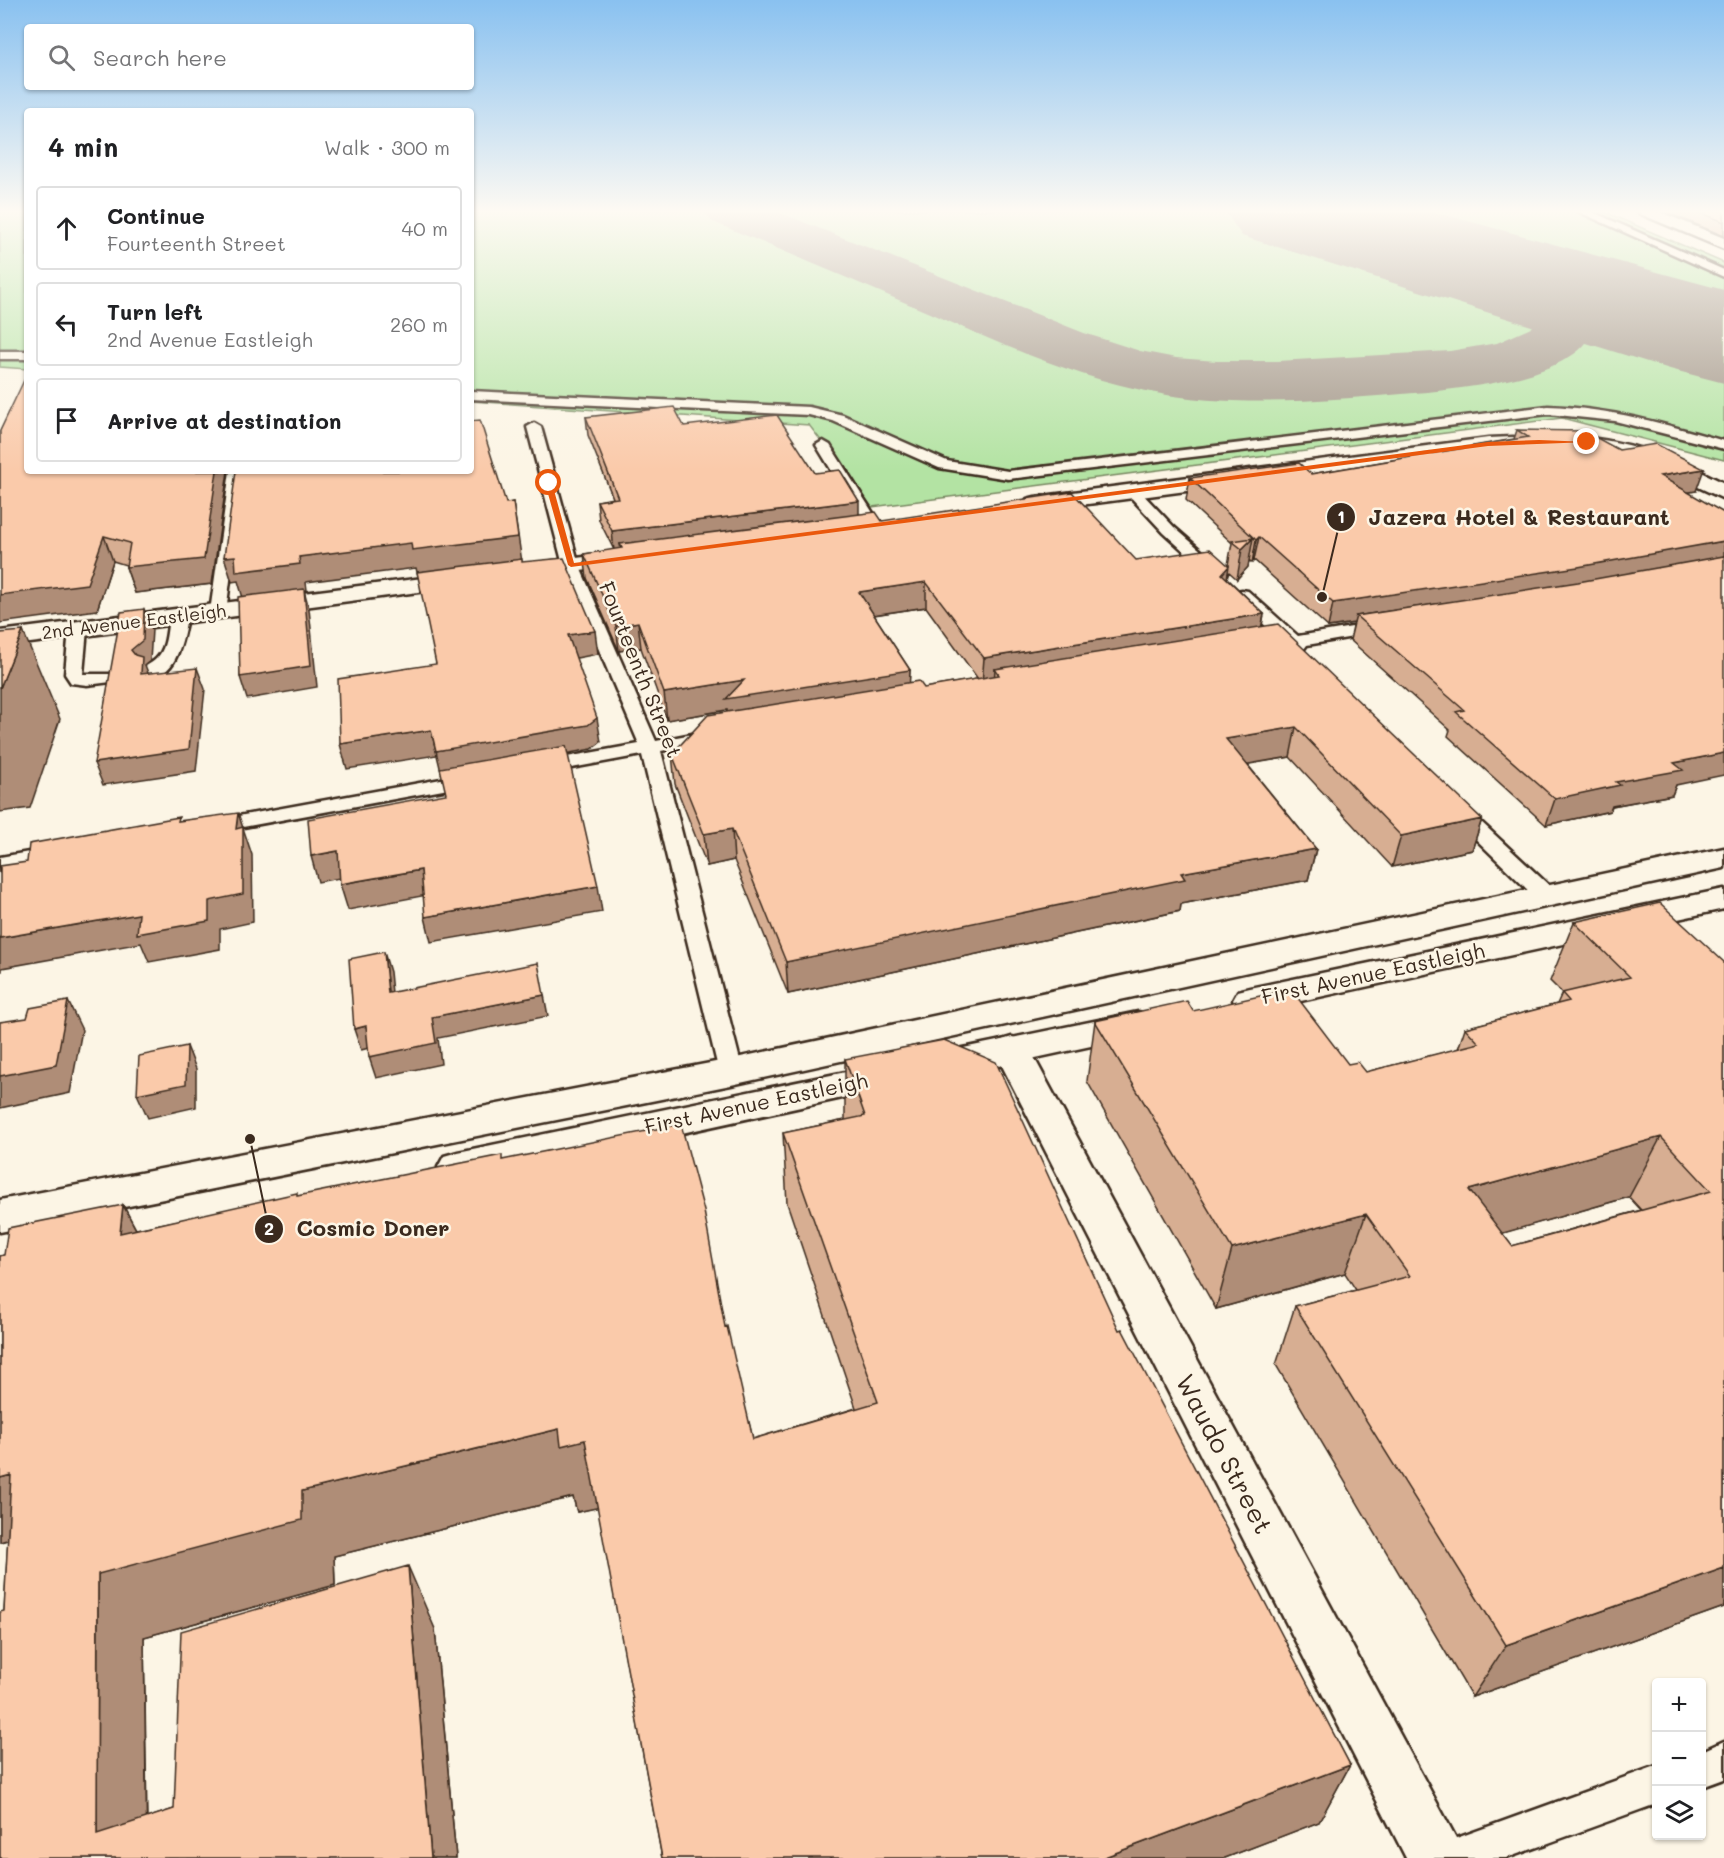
<!DOCTYPE html>
<meta charset="utf-8">
<style>
:root{--surface:#fff;--page:#f2f2f2;--text:#202124;--muted:#757577;--line:#e0e0e0}
body{margin:0;font-family:Mali,sans-serif;background:var(--page);color:var(--text)}
.controls{position:absolute;right:18px;bottom:18px;display:grid;overflow:hidden;border-radius:6px;box-shadow:0 2px 4px #0004}
.controls button{width:54px;height:54px;display:grid;place-items:center;padding:0;border:0;border-bottom:2px solid var(--line);background:var(--surface);color:var(--text);font:30px sans-serif}
.stop{position:absolute;width:18px;height:18px;margin:-14px;border:4px solid #ea580c;border-radius:50%;background:#fff}
.stop.end{background:#ea580c;border-color:#fff;box-shadow:0 2px 6px #0008}
.list{margin:0;padding:0;list-style:none}
h2{display:flex;justify-content:space-between;align-items:center;height:78px;margin:0;padding:0 24px;font-size:26px}
h2 small{font-size:20px;font-weight:400;color:var(--muted)}
.list li{display:grid;grid-template-columns:39px 1fr auto;gap:18px;align-items:center;box-sizing:border-box;height:84px;margin:0 12px 12px;padding:0 12px;border:2px solid var(--line);border-radius:6px}
.list b{display:block;font-size:22px;white-space:nowrap}
.list p{margin:0;font-size:20px;white-space:nowrap;color:var(--muted)}
.list em{font-size:20px;font-style:normal;color:var(--muted)}
.icon{flex:none;width:33px;height:33px;fill:none;stroke:currentColor;stroke-width:2;stroke-linecap:round;stroke-linejoin:round}
.map{position:relative;flex:none;width:1724px;height:1858px;overflow:hidden}
.search{position:absolute;background:var(--surface);box-shadow:0 2px 4px #0004;left:24px;top:24px;width:450px;height:66px;display:flex;align-items:center;gap:15px;box-sizing:border-box;padding:0 21px;border-radius:6px;color:var(--muted);font-size:22px}
.panel{position:absolute;background:var(--surface);box-shadow:0 2px 4px #0004;left:24px;top:108px;width:450px;height:366px;border-radius:6px}
.map>svg:first-child{display:block}
.green{fill:#b3e3a3;stroke:#778660;stroke-width:1.5}
.lines{fill:none;stroke-linecap:round;stroke-linejoin:round}
.taxiway{fill:#9c9082;fill-rule:evenodd}
.runway{fill:#9c9082;fill-rule:evenodd}
.lane-casing{stroke:#3b2a1e;stroke-width:5}
.street-casing{stroke:#3b2a1e;stroke-width:5}
.secondary-casing{stroke:#3b2a1e;stroke-width:5}
.lane{fill:#fcf5e5;fill-rule:evenodd}
.street{fill:#fcf5e5;fill-rule:evenodd}
.secondary{fill:#fcf5e5;fill-rule:evenodd}
.wall{fill:#d7ae92;stroke:#3b2a1e;stroke-width:1.5;fill-rule:evenodd}
.shaded-wall{fill:#af8d77;stroke:#3b2a1e;stroke-width:1.5}
.building{fill:#facaaa;stroke:#3b2a1e;stroke-width:1.5;fill-rule:evenodd}
.route{fill:#ea580c}
.labels{text-anchor:middle;stroke-width:5;stroke-linejoin:round;paint-order:stroke}
.far-street-label{font-size:18px;fill:#3b2a1e;stroke:#fcf5e5}
.street-label{font-size:21px;fill:#3b2a1e;stroke:#fcf5e5}
.near-street-label{font-size:26px;fill:#3b2a1e;stroke:#fcf5e5}
.leader{fill:none;stroke:#3b2a1e;stroke-width:2}
.callout-dot{fill:#3b2a1e;stroke:#fcf5e5;stroke-width:2}
.mark-label{font-size:18px;text-anchor:middle;font-weight:bold;fill:#fff}
.callout-label{font-size:22px;text-anchor:middle;font-weight:bold;fill:#3b2a1e;stroke:#fcf5e5;stroke-width:5;stroke-linejoin:round;paint-order:stroke}
</style>
<div class="map">
<svg width="1724" height="1858" viewBox="0 0 1724 1858">
<rect width="100%" height="100%" fill="#fcf5e5"/>
<filter id="ink" filterUnits="userSpaceOnUse"><feTurbulence type="fractalNoise" baseFrequency=".0167" numOctaves="2"/><feDisplacementMap in="SourceGraphic" scale="12" xChannelSelector="R" yChannelSelector="G"/><feConvolveMatrix kernelMatrix="1 2 1 2 8 2 1 2 1" color-interpolation-filters="sRGB"/></filter>
<g filter="url(#ink)">
<path class="green" d="M 0,210 L 27,210 L 27,369 L 0,367 Z
M 471,210 L 1600,210 L 1724,263 L 1724,460 L 1562,418 L 872,507 L 809,425 L 471,401 Z"/>
<g class="lines">
<path class="taxiway" d="M 704,210 L 773,210 L 1084,333 L 1140,351 L 1176,358 L 1217,361 L 1278,361 L 1450,351 L 1497,343 L 1531,328 L 1544,317 L 1530,303 L 1497,288 L 1489,276 L 1497,264 L 1517,259 L 1562,274 L 1585,289 L 1604,317 C 1595,331 1587,345 1574,354 C 1537,380 1471,387 1427,392 C 1342,399 1240,409 1156,393 C 1076,378 1001,344 927,312 C 855,281 783,251 711,221 Z"/>
<path class="runway" d="M 1224,210 L 1427,210 L 1724,290 L 1724,383 L 1670,369 L 1242,236 Z"/>
<defs>
<path id="lane" d="M 1575,210 L 1588,210 L 1724,270 L 1724,277 Z
M 0,351 L 27,351 L 27,359 L 0,359 Z
M 471,391 L 809,407 L 843,415 L 947,461 L 1008,471 L 1548,406 C 1609,408 1666,424 1724,441 L 1724,449 L 1615,421 L 1548,414 L 1008,479 L 939,468 L 833,421 L 809,415 L 471,399 Z
M 534,423 L 541,427 L 579,565 L 656,741 L 713,730 L 720,732 L 723,736 L 720,740 L 661,751 L 743,1072 L 740,1078 L 731,1081 L 722,1078 L 719,1072 L 642,755 L 539,774 L 532,772 L 529,768 L 532,764 L 539,762 L 639,744 L 563,565 L 527,427 Z
M 823,441 L 830,445 L 882,527 L 879,530 L 874,532 L 866,527 L 816,445 Z
M 230,471 L 244,471 L 226,612 L 224,616 L 212,616 L 210,612 Z
M 1132,487 L 1137,488 L 1174,527 L 1221,568 L 1223,571 L 1221,574 L 1209,574 L 1164,533 L 1125,491 Z
M 1242,590 L 1248,591 L 1298,636 L 1382,622 L 1388,623 L 1391,627 L 1388,631 L 1382,632 L 1307,645 L 1304,649 C 1297,650 1294,648 1288,648 C 1279,647 1271,652 1261,650 L 1258,646 L 1261,642 L 1280,639 L 1236,599 L 1234,595 L 1236,591 Z
M 178,612 L 184,613 L 187,617 C 183,639 176,683 144,675 L 141,671 C 145,665 151,664 156,659 C 167,649 167,630 169,617 L 172,613 Z
M 78,624 L 84,625 L 87,629 L 83,674 L 111,674 L 114,678 L 111,682 L 87,685 L 71,683 L 65,674 L 69,629 L 72,625 Z
M 474,773 L 481,775 L 484,779 L 481,783 L 211,833 L 204,831 L 201,827 L 204,823 L 211,821 Z
M 1456,803 L 1463,805 L 1554,890 L 1557,895 L 1554,900 L 1546,902 L 1538,900 L 1449,813 L 1446,809 L 1449,805 Z
M 58,847 L 65,849 L 69,854 L 65,859 L 0,871 L 0,857 Z
M 1724,1741 L 1724,1779 L 1702,1787 L 1702,1751 Z
M 1656,1766 L 1656,1804 L 1507,1858 L 1435,1858 L 1440,1844 Z"/>
<path id="street" d="M 1636,210 L 1655,210 L 1724,238 L 1724,249 L 1638,213 Z
M 1012,1037 L 1025,1041 L 1030,1050 L 1456,1838 L 1464,1858 L 1406,1858 L 994,1050 L 999,1041 Z"/>
<path id="secondary" d="M 1568,436 C 1625,439 1674,457 1724,483 L 1724,499 L 1642,461 L 1611,452 L 1561,446 L 1558,442 L 1561,438 Z
M 1513,437 L 1520,439 L 1523,443 L 1520,447 L 1035,511 L 1027,509 L 1024,504 L 1027,499 L 1035,497 L 1488,438 Z
M 630,551 L 638,553 L 642,558 L 638,563 L 523,579 L 515,577 L 511,572 L 515,567 L 523,565 Z
M 463,573 L 472,575 L 475,580 L 472,585 L 0,647 L 0,631 Z
M 1724,848 L 1724,868 L 731,1085 L 0,1232 L 0,1200 L 731,1059 Z
M 1724,889 L 1724,909 L 1250,1012 L 1238,1009 L 1233,1000 L 1238,991 L 1250,988 Z
M 1138,1012 L 1151,1015 L 1156,1024 L 1151,1033 L 939,1079 L 926,1075 L 921,1066 L 926,1057 L 939,1053 Z
M 889,1063 L 902,1067 L 907,1076 L 902,1085 L 458,1182 L 444,1178 L 438,1167 L 444,1156 L 458,1152 Z"/>
</defs>
<use href="#lane" class="lane-casing"/>
<use href="#street" class="street-casing"/>
<use href="#secondary" class="secondary-casing"/>
<use href="#lane" class="lane"/>
<use href="#street" class="street"/>
<use href="#secondary" class="secondary"/>
</g>
<path class="wall" d="M 1661,210 L 1724,210 L 1724,236 Z
M 27,374 L 212,584 L 135,593 L 126,567 L 126,565 L 113,561 L 97,610 Z
M 586,417 L 684,426 L 815,473 L 859,514 L 882,521 L 1136,560 L 1228,565 L 1232,543 L 1186,500 L 1190,478 L 1311,474 L 1514,439 L 1517,430 L 1619,450 L 1696,491 L 1688,492 L 1676,785 L 1672,795 L 1612,806 L 1610,811 L 1546,825 L 1448,736 L 1450,730 L 1350,640 L 1354,623 L 1328,627 L 1254,560 L 1252,563 L 1249,560 L 1248,567 L 1237,579 L 1229,572 L 1227,578 L 1264,614 L 1262,626 L 1482,819 L 1472,850 L 1392,867 L 1290,757 L 1247,764 L 1316,849 L 1308,880 L 1181,904 L 1180,911 L 788,994 L 734,860 L 707,866 L 675,784 L 672,754 L 727,712 L 727,710 L 667,720 L 641,648 L 619,651 L 587,578 L 584,554 L 614,550 L 599,520 L 597,501 L 613,498 L 588,435 ZM 926,607 L 978,679 L 924,688 L 909,683 L 910,670 L 874,615 Z
M 1574,922 L 1724,962 L 1724,1607 L 1472,1697 L 1276,1365 L 1295,1306 L 1356,1290 L 1345,1273 L 1216,1309 L 1087,1081 L 1095,1021 L 1193,1011 L 1348,1064 L 1366,1072 L 1458,1049 L 1465,1028 L 1557,1004 L 1562,993 L 1550,981 ZM 1629,1197 L 1641,1210 L 1512,1246 L 1502,1233 Z
M 845,1059 L 1119,1330 L 1350,1765 L 1319,1822 L 1225,1858 L 662,1858 L 598,1507 L 577,1512 L 573,1497 L 334,1556 L 335,1585 L 144,1637 L 147,1818 L 174,1809 L 435,1629 L 456,1858 L 0,1858 L 4,1611 L 8,1540 L 0,1542 L 0,1256 L 4,1255 L 123,1205 L 136,1229 L 298,1196 L 503,1160 L 725,1327 L 753,1439 L 856,1408 L 787,1203 L 783,1133 L 845,1120 Z"/>
<path class="shaded-wall" d="M 1704,469 L 1696,491 L 1652,498 L 1660,476 Z
M 217,471 L 228,471 L 212,584 L 135,593 L 126,567 Z
M 859,501 L 859,520 L 620,544 L 621,550 L 614,551 L 612,531 Z
M 513,502 L 522,562 L 418,576 L 416,568 L 306,582 L 307,590 L 304,590 L 309,609 L 317,687 L 247,699 L 240,677 L 243,598 L 238,581 L 232,582 L 224,557 L 235,556 L 299,557 Z
M 104,536 L 113,561 L 97,610 L 0,623 L 0,595 Z
M 1259,537 L 1254,560 L 1252,563 L 1256,540 Z
M 1253,538 L 1248,567 L 1237,579 L 1242,549 Z
M 1724,541 L 1724,562 L 1356,616 L 1354,623 L 1328,627 L 1333,603 Z
M 1229,566 L 1225,591 L 1222,574 Z
M 926,582 L 926,607 L 859,617 L 859,592 Z
M 144,609 L 152,630 L 150,661 L 145,665 L 150,678 L 149,695 L 131,650 Z
M 1264,614 L 1259,639 L 995,669 L 994,683 L 982,684 L 984,658 Z
M 638,622 L 641,648 L 619,651 L 616,626 Z
M 23,631 L 60,719 L 30,808 L 0,812 L 0,688 Z
M 595,631 L 598,654 L 571,659 L 568,635 Z
M 197,668 L 205,689 L 196,771 L 103,785 L 94,763 Z
M 910,670 L 909,696 L 728,726 L 727,710 L 667,720 L 664,693 L 744,680 Z
M 597,718 L 601,742 L 592,749 L 442,776 L 436,751 Z
M 1296,727 L 1290,757 L 1220,769 L 1226,739 Z
M 431,730 L 437,755 L 347,769 L 340,744 Z
M 1724,753 L 1724,775 L 1676,785 L 1672,795 L 1612,806 L 1610,811 L 1546,825 L 1555,799 L 1616,782 L 1674,763 Z
M 238,813 L 252,855 L 253,922 L 220,929 L 220,949 L 149,962 L 141,943 L 2,968 L 2,971 L 0,971 L 0,938 L 209,901 L 236,829 Z
M 1482,819 L 1472,850 L 1392,867 L 1401,836 Z
M 732,829 L 734,860 L 707,866 L 704,834 Z
M 1316,849 L 1308,880 L 1181,904 L 1180,911 L 788,994 L 786,962 L 1181,873 Z
M 338,851 L 345,877 L 318,882 L 311,856 Z
M 421,870 L 427,895 L 348,910 L 340,884 Z
M 598,886 L 602,912 L 431,942 L 425,917 Z
M 384,952 L 390,972 L 394,1014 L 388,993 Z
M 544,995 L 548,1016 L 438,1038 L 441,1064 L 376,1078 L 369,1057 L 432,1017 Z
M 68,1001 L 82,1030 L 70,1093 L 0,1108 L 0,1076 Z
M 366,1026 L 373,1047 L 361,1050 L 354,1029 Z
M 187,1046 L 196,1069 L 196,1107 L 148,1118 L 137,1094 Z
M 1661,1137 L 1629,1197 L 1444,1250 L 1469,1190 Z
M 123,1205 L 160,1275 L 120,1233 Z
M 1366,1214 L 1345,1273 L 1216,1309 L 1232,1249 Z
M 559,1429 L 585,1440 L 601,1507 L 577,1512 L 573,1497 L 334,1556 L 335,1585 L 144,1637 L 147,1858 L 97,1834 L 98,1574 L 302,1491 Z
M 11,1475 L 10,1539 L 0,1542 L 0,1478 Z
M 408,1566 L 435,1629 L 456,1858 L 431,1858 Z
M 1724,1568 L 1724,1607 L 1472,1697 L 1506,1645 Z
M 1350,1765 L 1319,1822 L 1225,1858 L 1102,1858 Z"/>
<path class="building" d="M 1694,210 L 1724,210 L 1724,222 Z
M 27,374 L 27,471 L 217,471 L 204,559 L 126,567 L 130,543 L 104,536 L 87,584 L 0,595 L 0,431 Z
M 674,407 L 684,426 L 777,415 L 815,473 L 840,470 L 859,501 L 612,531 L 597,501 L 618,498 L 586,417 Z
M 480,420 L 506,503 L 513,502 L 518,537 L 412,550 L 411,543 L 299,557 L 300,564 L 236,572 L 235,556 L 224,557 L 236,471 L 471,471 L 471,421 Z
M 1517,430 L 1584,431 L 1619,450 L 1656,444 L 1704,469 L 1660,476 L 1724,513 L 1724,541 L 1578,567 L 1333,603 L 1259,537 L 1256,540 L 1190,478 L 1299,463 L 1311,474 L 1528,437 Z
M 1072,492 L 1136,560 L 1210,549 L 1229,566 L 1222,574 L 1264,614 L 984,658 L 926,582 L 859,592 L 910,670 L 726,699 L 744,680 L 664,693 L 638,622 L 616,626 L 584,554 L 622,548 L 620,544 L 876,512 L 882,521 Z
M 1253,538 L 1242,549 L 1232,541 Z
M 1724,556 L 1724,753 L 1674,763 L 1683,770 L 1616,782 L 1620,785 L 1555,799 L 1456,712 L 1464,710 L 1356,616 L 1578,582 Z
M 564,558 L 595,631 L 568,635 L 597,718 L 588,725 L 436,751 L 431,730 L 340,744 L 338,679 L 436,664 L 417,572 L 522,559 L 522,562 Z
M 304,589 L 311,666 L 240,677 L 238,597 Z
M 144,609 L 143,640 L 131,650 L 135,655 L 142,657 L 141,674 L 197,668 L 189,749 L 94,763 L 121,612 Z
M 1278,624 L 1482,819 L 1401,836 L 1296,727 L 1226,739 L 1316,849 L 1181,873 L 1185,879 L 786,962 L 732,829 L 704,834 L 672,754 L 708,715 L 919,681 L 924,688 L 999,675 L 995,669 Z
M 23,631 L 0,688 L 0,633 Z
M 566,746 L 598,886 L 425,917 L 421,870 L 340,884 L 338,851 L 311,856 L 308,819 L 446,794 L 440,768 Z
M 238,813 L 236,829 L 243,827 L 243,894 L 209,901 L 209,921 L 137,934 L 139,914 L 0,938 L 0,866 L 27,862 L 29,844 L 179,817 L 178,821 Z
M 1660,903 L 1724,962 L 1724,1568 L 1506,1645 L 1295,1306 L 1410,1276 L 1366,1214 L 1232,1249 L 1095,1021 L 1187,1001 L 1193,1011 L 1291,989 L 1348,1064 L 1358,1062 L 1366,1072 L 1479,1043 L 1465,1028 L 1569,1001 L 1562,993 L 1630,977 L 1574,922 ZM 1661,1137 L 1711,1191 L 1512,1246 L 1469,1190 Z
M 384,952 L 388,993 L 538,963 L 544,995 L 432,1017 L 436,1043 L 369,1057 L 366,1026 L 354,1029 L 349,959 Z
M 68,1001 L 56,1065 L 0,1076 L 0,1022 L 27,1018 L 30,1008 Z
M 944,1040 L 996,1062 L 1119,1330 L 1122,1329 L 1350,1765 L 1102,1858 L 662,1858 L 585,1440 L 561,1446 L 559,1429 L 302,1491 L 302,1520 L 98,1574 L 97,1834 L 174,1809 L 181,1631 L 408,1566 L 431,1858 L 0,1858 L 0,1612 L 4,1611 L 11,1475 L 0,1478 L 0,1256 L 4,1255 L 8,1228 L 123,1205 L 120,1233 L 297,1193 L 297,1196 L 502,1155 L 502,1160 L 681,1124 L 704,1211 L 725,1327 L 727,1326 L 753,1439 L 878,1402 L 783,1133 L 865,1116 L 845,1059 Z
M 187,1046 L 186,1084 L 137,1094 L 139,1056 Z"/>
</g>
<linearGradient id="sky" x2="0" y2="1"><stop stop-color="#89c1f0"/><stop offset="0.45" stop-color="#fefaf3"/><stop offset="1" stop-color="#fefaf3" stop-opacity="0"/></linearGradient>
<rect width="1724" height="470" fill="url(#sky)"/>
<path class="route" d="M 1539,440 L 1590,442 L 1488,446 L 571,567 L 568,565 L 545,483 L 549,482 L 552,483 L 574,563 L 1488,442 Z"/>
<g class="labels">
<g class="far-street-label">
<text transform="translate(134 622) rotate(-7)" y="6">2nd Avenue Eastleigh</text>
</g>
<g class="street-label">
<text transform="translate(640 670) rotate(68)" y="7">Fourteenth Street</text>
<text transform="translate(1373 974) rotate(-12)" y="7">First Avenue Eastleigh</text>
<text transform="translate(756 1104) rotate(-12)" y="7">First Avenue Eastleigh</text>
</g>
<g class="near-street-label">
<text transform="translate(1224 1454) rotate(62)" y="9">Waudo Street</text>
</g>
</g>
<path class="leader" d="M1322 597L1341 517M250 1139L269 1229"/>
<g class="callout-dot">
<circle cx="1322" cy="597" r="6"/>
<circle cx="250" cy="1139" r="6"/>
<circle cx="1341" cy="517" r="15"/>
<circle cx="269" cy="1229" r="15"/>
</g>
<g class="mark-label">
<text x="1341" y="523">1</text>
<text x="269" y="1235">2</text>
</g>
<g class="callout-label">
<text x="1519" y="525">Jazera Hotel &amp; Restaurant</text>
<text x="373" y="1236">Cosmic Doner</text>
</g>
</svg>
<div class="controls">
<button>+</button>
<button>−</button>
<button><svg class="icon" aria-label="layers" viewBox="0 0 24 24"><path d="M12 4l9 5-9 5-9-5zM3 14l9 5 9-5"/></svg></button>
</div>
<div class="stop" style="left:549px;top:483px"></div>
<div class="stop end" style="left:1587px;top:442px"></div>
<div class="search"><svg class="icon" aria-label="search" viewBox="0 0 24 24"><circle cx="10" cy="10" r="6"/><path d="M15 15l6 6"/></svg>Search here</div>
<section class="panel">
<h2>4 min<small>Walk · 300 m</small></h2>
<ul class="list">
<li><svg class="icon" aria-label="ahead" viewBox="0 0 24 24"><path d="M12 20V5M6 11l6-6 6 6"/></svg><div><b>Continue</b><p>Fourteenth Street</p></div><em>40 m</em></li>
<li><svg class="icon" aria-label="left" viewBox="0 0 24 24"><path d="M17 20v-9H6M10 6l-5 5 5 5"/></svg><div><b>Turn left</b><p>2nd Avenue Eastleigh</p></div><em>260 m</em></li>
<li><svg class="icon" aria-label="arrive" viewBox="0 0 24 24"><path d="M6 21V4h12l-3 4 3 4H6"/></svg><div><b>Arrive at destination</b></div></li>
</ul>
</section>
</div>
